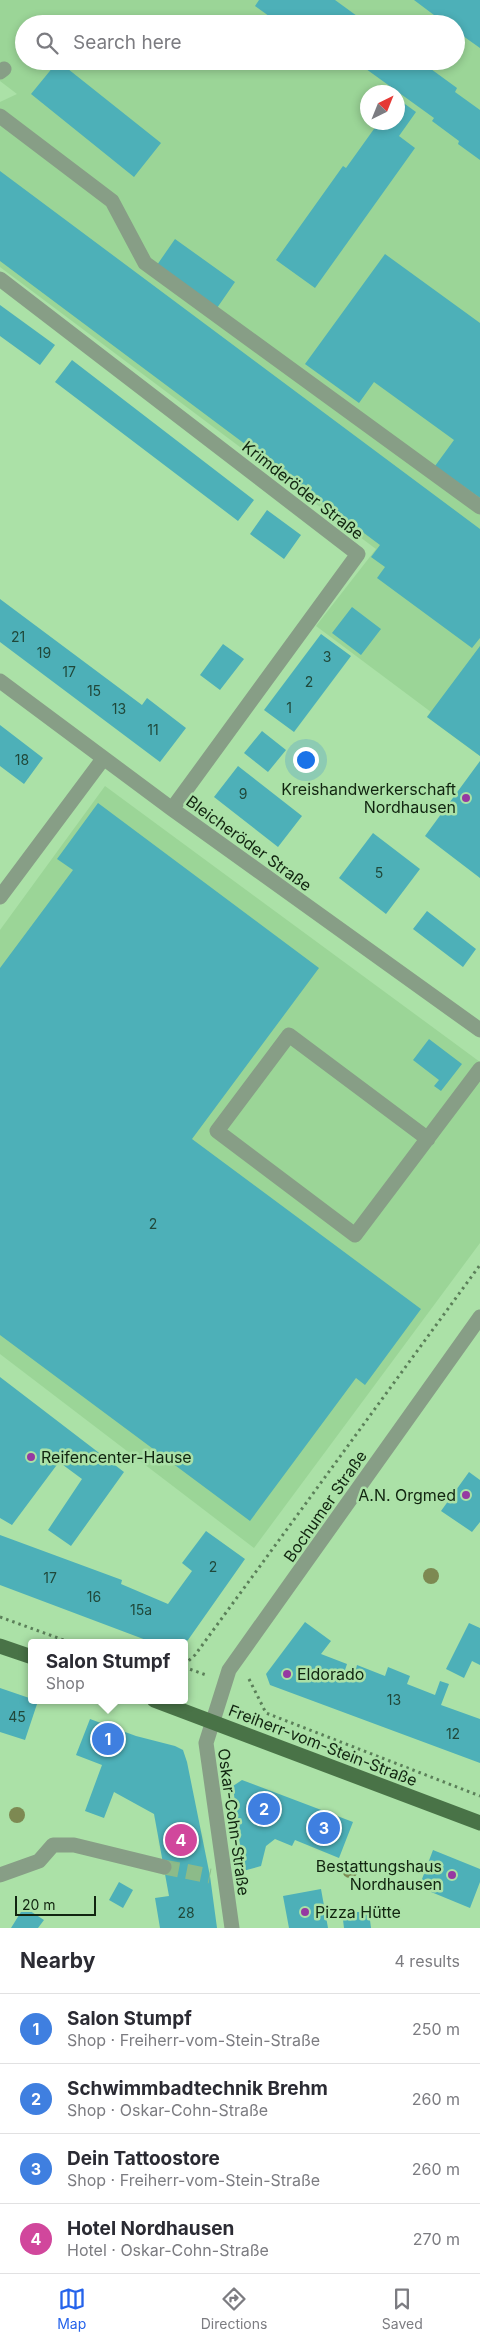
<!DOCTYPE html>
<meta charset="utf-8">
<style>
:root{--surface:#fff;--page:#f7f7f7;--text:#2b2b33;--muted:#7c7c81;--line:#e1e1e2;--accent:#2563eb}
body{margin:0;font-family:Inter,sans-serif;background:var(--page);color:var(--text)}
.compass{position:absolute;left:360px;top:85px;width:45px;height:45px;border-radius:50%;background:var(--surface);box-shadow:0 2px 8px #0003;rotate:43deg}
.scale{position:absolute;left:15px;bottom:12px;width:81px;box-sizing:border-box;padding-left:5px;border:2px solid #112510;border-top:0;font-size:14px;line-height:18px;white-space:nowrap;color:#112510;-webkit-text-stroke:4px #abe1a7;paint-order:stroke}
.you{position:absolute;left:305px;top:759px;width:18px;height:18px;margin:-12px;border:4px solid #fff;border-radius:50%;background:#1a73e8;box-shadow:0 0 0 8px #1a73e833}
.badge{display:grid;place-items:center;width:32px;height:32px;border-radius:50%;background:var(--accent);color:#fff;font-size:16px;font-weight:700}
.pin{position:absolute;translate:-50% -50%;border:2px solid #fff;box-shadow:0 1px 5px #0006}
.popup{position:absolute;left:28px;top:1639px;width:160px;height:65px;box-sizing:border-box;display:grid;place-content:center;border-radius:5px;background:var(--surface);filter:drop-shadow(0 1px 4px #0005);font-size:16px;white-space:nowrap;color:var(--muted)}
.popup b{font-size:19px;color:var(--text)}
.popup::after{content:'';position:absolute;left:50%;top:100%;margin-left:-10px;border:10px solid transparent;border-top-color:var(--surface)}
.list{margin:0;padding:0;list-style:none}
h2{display:flex;justify-content:space-between;align-items:center;height:65px;margin:0;padding:0 20px;font-size:21px}
h2 small{font-size:16px;font-weight:400;color:var(--muted)}
.list li{display:grid;grid-template-columns:32px 1fr auto;gap:15px;align-items:center;box-sizing:border-box;height:70px;padding:0 20px;border-top:1px solid var(--line)}
.list b{display:block;font-size:19px;white-space:nowrap}
.list p{margin:0;font-size:16px;white-space:nowrap;color:var(--muted)}
.list em{font-size:16px;font-style:normal;color:var(--muted)}
.icon{flex:none;width:28px;height:28px;fill:none;stroke:currentColor;stroke-width:2;stroke-linecap:round;stroke-linejoin:round}
.map{position:relative;flex:none;width:480px;height:1928px;overflow:hidden}
.search{position:absolute;background:var(--surface);box-shadow:0 2px 8px #0003;left:15px;right:15px;top:15px;height:55px;display:flex;align-items:center;gap:12px;box-sizing:border-box;padding:0 18px;border-radius:28px;color:var(--muted);font-size:19px}
.sheet{height:345px;background:var(--surface)}
nav{display:flex;justify-content:space-around;align-items:center;box-sizing:border-box;height:70px;border-top:1px solid var(--line);background:var(--surface);font-size:14px;color:var(--muted)}
nav a{display:grid;justify-items:center;gap:2px}
nav .on{color:var(--accent)}
.map>svg:first-child{display:block}
.built{fill:#9bd597;fill-rule:evenodd}
.building{fill:#4db0b8}
.lines{fill:none;stroke-linecap:round;stroke-linejoin:round}
.minor-tunnel{stroke:#8cbb89;stroke-width:15;stroke-dasharray:15 8;stroke-linecap:butt}
.path{stroke:#5b7f59;stroke-width:3;stroke-dasharray:2.5 4;stroke-linecap:butt}
.minor{stroke:#879e86;stroke-width:15}
.major{stroke:#497347;stroke-width:15}
.tree{fill:#7d8952}
.poi-dot{fill:#9639a2;stroke:#abe1a7;stroke-width:2}
.labels{text-anchor:middle;stroke-width:5;stroke-linejoin:round;paint-order:stroke}
.number-label{font-size:14px;fill:#20483a}
.street-label{font-size:16px;fill:#112510;stroke:#abe1a7}
.poi-label{font-size:16px;fill:#112510;stroke:#abe1a7;text-anchor:end}
</style>
<div class="map">
<svg width="480" height="1928" viewBox="0 0 480 1928">
<rect width="100%" height="100%" fill="#abe1a7"/>
<path class="built" d="M 0,0 L 480,0 L 480,756 L 427,717 L 431,712 L 316,626 L 376,549 L 0,267 L 0,102 L 17,94 L 0,81 ZM 24,24 L 456,24 L 456,61 L 24,61 ZM 368,92 L 398,92 L 398,122 L 368,122 Z
M 105,786 L 480,1062 L 480,1243 L 254,1548 L 0,1354 L 0,930 Z"/>
<path class="building" d="M 259,0 L 335,0 L 368,24 L 280,24 L 255,6 Z
M 414,0 L 480,0 L 480,48 L 456,31 L 456,24 L 446,24 Z
M 58,61 L 161,143 L 134,177 L 31,94 Z
M 355,61 L 420,61 L 457,88 L 455,92 L 480,110 L 480,160 L 458,144 L 459,141 L 432,121 L 434,118 Z
M 398,99 L 416,112 L 399,136 L 415,148 L 315,288 L 276,260 L 343,166 L 346,168 L 379,122 L 398,122 Z
M 0,171 L 480,529 L 480,638 L 472,648 L 377,578 L 385,567 L 371,557 L 380,545 L 0,261 Z
M 175,239 L 235,282 L 217,308 L 157,265 Z
M 385,254 L 480,323 L 480,498 L 435,466 L 454,440 L 374,382 L 359,403 L 305,364 Z
M 0,305 L 55,345 L 40,365 L 0,336 Z
M 72,360 L 254,500 L 238,521 L 55,382 Z
M 267,510 L 301,535 L 284,559 L 250,534 Z
M 0,599 L 142,705 L 147,698 L 186,728 L 160,762 L 0,642 Z
M 352,607 L 381,629 L 361,655 L 332,633 Z
M 321,634 L 351,656 L 294,732 L 264,710 Z
M 223,644 L 244,659 L 220,690 L 200,675 Z
M 480,646 L 480,756 L 427,717 Z
M 0,725 L 43,758 L 24,784 L 0,766 Z
M 262,731 L 286,750 L 268,772 L 244,753 Z
M 480,761 L 480,878 L 425,836 Z
M 238,766 L 302,816 L 278,847 L 214,797 Z
M 98,803 L 319,968 L 192,1139 L 421,1309 L 365,1385 L 356,1378 L 250,1521 L 0,1335 L 0,968 L 73,870 L 57,859 Z
M 373,833 L 420,869 L 386,914 L 339,878 Z
M 427,911 L 476,949 L 463,967 L 413,929 Z
M 429,1039 L 462,1064 L 441,1091 L 434,1086 L 439,1080 L 413,1060 Z
M 0,1377 L 124,1472 L 71,1546 L 48,1530 L 82,1479 L 59,1462 L 12,1525 L 0,1518 Z
M 469,1472 L 480,1480 L 480,1522 L 472,1532 L 441,1511 Z
M 206,1531 L 245,1559 L 188,1640 L 184,1643 L 154,1643 L 0,1585 L 0,1535 L 122,1580 L 121,1584 L 168,1604 L 192,1571 L 182,1563 Z
M 305,1622 L 331,1641 L 321,1654 L 347,1664 L 345,1670 L 355,1673 L 357,1665 L 385,1676 L 388,1667 L 410,1676 L 407,1684 L 435,1695 L 440,1681 L 449,1684 L 441,1705 L 480,1719 L 480,1763 L 270,1685 L 266,1674 Z
M 469,1623 L 480,1628 L 480,1665 L 472,1661 L 464,1678 L 446,1669 Z
M 0,1688 L 38,1701 L 25,1740 L 0,1732 Z
M 90,1719 L 136,1736 L 175,1746 L 183,1750 L 187,1762 L 210,1876 L 217,1928 L 160,1928 L 155,1898 L 169,1896 L 154,1814 L 114,1792 L 104,1818 L 85,1811 L 102,1765 L 76,1755 Z
M 242,1780 L 353,1822 L 339,1858 L 295,1840 L 292,1846 L 275,1839 L 266,1846 L 261,1866 L 243,1871 L 233,1786 Z
M 433,1850 L 480,1869 L 480,1882 L 470,1908 L 419,1887 Z
M 119,1882 L 133,1890 L 123,1908 L 109,1900 Z
M 321,1889 L 328,1928 L 289,1928 L 283,1896 Z
M 24,1907 L 44,1920 L 38,1928 L 11,1928 Z
M 342,1912 L 369,1912 L 371,1928 L 344,1928 Z"/>
<g class="lines">
<path class="minor-tunnel" d="M 164,1867 L 210,1876"/>
<path class="path" d="M 0,1617 L 72,1643
M 184,1665 L 195,1655 L 480,1265
M 184,1667 L 206,1675
M 249,1679 L 266,1713 L 480,1796"/>
<path class="minor" d="M 0,72 L 4,69
M 0,116 L 112,201 L 145,263 L 480,507
M 0,279 L 358,554 L 172,809
M 0,681 L 172,809 L 480,1030
M 0,897 L 103,759
M 428,1139 L 289,1035 L 217,1131 L 355,1235 L 480,1069
M 0,1875 L 39,1861 L 53,1845 L 74,1845 L 164,1867
M 232,1928 L 206,1743 L 229,1670 L 480,1317"/>
<path class="major" d="M 0,1646 L 32,1657
M 154,1700 L 480,1823"/>
</g>
<g class="tree">
<circle cx="431" cy="1576" r="8"/>
<circle cx="17" cy="1815" r="8"/>
<circle cx="350" cy="1870" r="8"/>
</g>
<g class="poi-dot">
<circle cx="466" cy="798" r="5"/>
<circle cx="31" cy="1457" r="5"/>
<circle cx="466" cy="1495" r="5"/>
<circle cx="287" cy="1674" r="5"/>
<circle cx="452" cy="1875" r="5"/>
<circle cx="305" cy="1912" r="5"/>
</g>
<g class="labels">
<g class="number-label">
<text x="18" y="642">21</text>
<text x="44" y="658">19</text>
<text x="327" y="662">3</text>
<text x="69" y="677">17</text>
<text x="309" y="687">2</text>
<text x="94" y="696">15</text>
<text x="289" y="713">1</text>
<text x="119" y="714">13</text>
<text x="153" y="735">11</text>
<text x="22" y="765">18</text>
<text x="243" y="799">9</text>
<text x="379" y="878">5</text>
<text x="153" y="1229">2</text>
<text x="213" y="1572">2</text>
<text x="50" y="1583">17</text>
<text x="94" y="1602">16</text>
<text x="141" y="1615">15a</text>
<text x="394" y="1705">13</text>
<text x="17" y="1722">45</text>
<text x="453" y="1739">12</text>
<text x="186" y="1918">28</text>
</g>
<g class="street-label">
<text transform="translate(303 490) rotate(38)" y="6">Krimderöder Straße</text>
<text transform="translate(249 843) rotate(36)" y="6">Bleicheröder Straße</text>
<text transform="translate(325 1506) rotate(-55)" y="6">Bochumer Straße</text>
<text transform="translate(323 1745) rotate(21)" y="6">Freiherr-vom-Stein-Straße</text>
<text transform="translate(234 1822) rotate(82)" y="6">Oskar-Cohn-Straße</text>
</g>
<g class="poi-label">
<text x="456" y="795">Kreishandwerkerschaft<tspan x="456" dy="18">Nordhausen</tspan></text>
<text x="41" y="1463" text-anchor="start">Reifencenter-Hause</text>
<text x="456" y="1501">A.N. Orgmed</text>
<text x="297" y="1680" text-anchor="start">Eldorado</text>
<text x="442" y="1872">Bestattungshaus<tspan x="442" dy="18">Nordhausen</tspan></text>
<text x="315" y="1918" text-anchor="start">Pizza Hütte</text>
</g>
</g>
</svg>
<svg class="compass" viewBox="-18 -18 36 36"><path d="M0-13l5 13h-10z" fill="#e53935"/><path d="M0 13l5-13h-10z" fill="#7c7c81"/></svg>
<div class="scale">20 m</div>
<div class="you"></div>
<div class="pin badge" style="left:108px;top:1739px;background:#3f7fe0">1</div>
<div class="popup"><b>Salon Stumpf</b>Shop</div>
<div class="pin badge" style="left:264px;top:1809px;background:#3f7fe0">2</div>
<div class="pin badge" style="left:324px;top:1828px;background:#3f7fe0">3</div>
<div class="pin badge" style="left:181px;top:1840px;background:#d1479c">4</div>
<div class="search"><svg class="icon" aria-label="search" viewBox="0 0 24 24"><circle cx="10" cy="10" r="6"/><path d="M15 15l6 6"/></svg>Search here</div>
</div>
<section class="sheet">
<h2>Nearby<small>4 results</small></h2>
<ul class="list">
<li><span class="badge" style="background:#3f7fe0">1</span><div><b>Salon Stumpf</b><p>Shop · Freiherr-vom-Stein-Straße</p></div><em>250 m</em></li>
<li><span class="badge" style="background:#3f7fe0">2</span><div><b>Schwimmbadtechnik Brehm</b><p>Shop · Oskar-Cohn-Straße</p></div><em>260 m</em></li>
<li><span class="badge" style="background:#3f7fe0">3</span><div><b>Dein Tattoostore</b><p>Shop · Freiherr-vom-Stein-Straße</p></div><em>260 m</em></li>
<li><span class="badge" style="background:#d1479c">4</span><div><b>Hotel Nordhausen</b><p>Hotel · Oskar-Cohn-Straße</p></div><em>270 m</em></li>
</ul>
</section>
<nav>
<a class="on"><svg class="icon" aria-label="map" viewBox="0 0 24 24"><path d="M3 6l6-2 6 2 6-2v14l-6 2-6-2-6 2zM9 4v14M15 6v14"/></svg>Map</a>
<a><svg class="icon" aria-label="directions" viewBox="0 0 24 24"><path d="M12 3l9 9-9 9-9-9zM9 14v-3h6M13 9l2 2-2 2"/></svg>Directions</a>
<a><svg class="icon" aria-label="saved" viewBox="0 0 24 24"><path d="M7 4h10v16l-5-4-5 4z"/></svg>Saved</a>
</nav>
